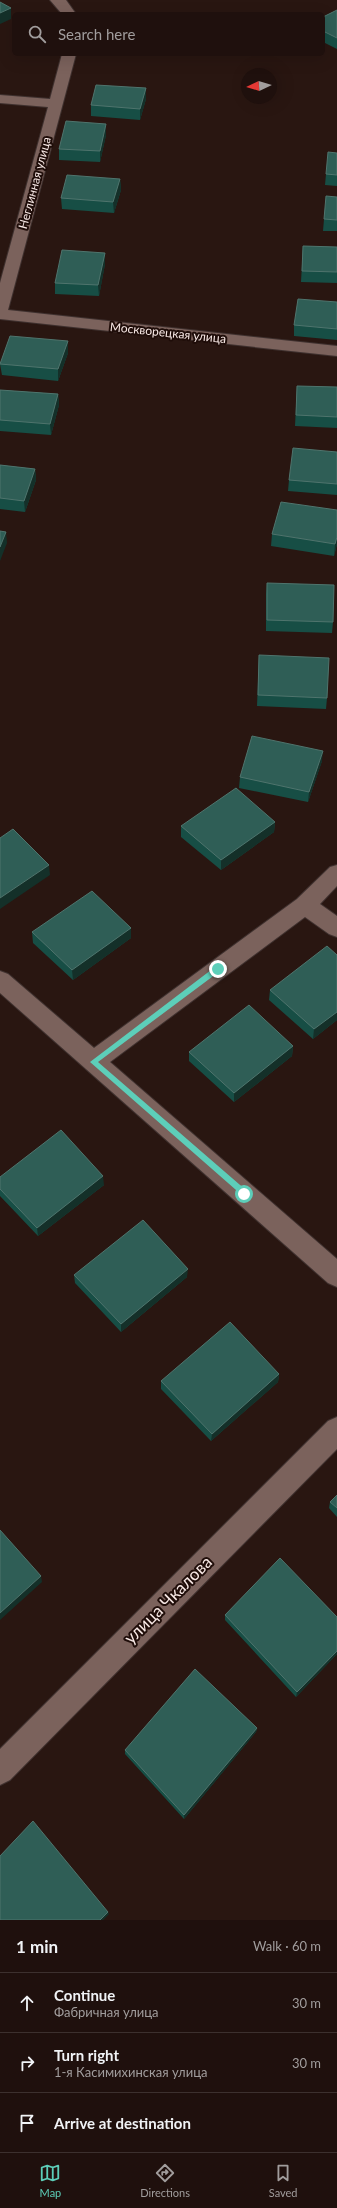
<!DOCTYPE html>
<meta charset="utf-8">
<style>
:root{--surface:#1f100d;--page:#271916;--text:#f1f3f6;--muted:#a19d9d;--line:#3c302e;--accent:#5dceb9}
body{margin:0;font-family:Lato,sans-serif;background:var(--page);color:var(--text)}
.compass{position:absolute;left:241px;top:68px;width:36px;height:36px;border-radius:50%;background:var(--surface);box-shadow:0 4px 16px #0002;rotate:266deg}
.stop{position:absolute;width:12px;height:12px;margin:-9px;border:3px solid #5dceb9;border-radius:50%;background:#fff}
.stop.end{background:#5dceb9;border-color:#fff;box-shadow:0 1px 4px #0008}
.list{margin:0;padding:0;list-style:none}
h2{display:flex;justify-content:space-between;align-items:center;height:52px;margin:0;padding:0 16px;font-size:17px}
h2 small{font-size:13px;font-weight:400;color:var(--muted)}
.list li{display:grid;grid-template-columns:26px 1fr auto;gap:12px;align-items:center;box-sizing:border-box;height:60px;padding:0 16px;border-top:1px solid var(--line)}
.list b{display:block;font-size:15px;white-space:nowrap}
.list p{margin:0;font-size:13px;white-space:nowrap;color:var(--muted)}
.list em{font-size:13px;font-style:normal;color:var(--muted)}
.icon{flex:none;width:22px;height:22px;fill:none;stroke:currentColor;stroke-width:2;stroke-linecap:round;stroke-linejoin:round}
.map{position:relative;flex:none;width:337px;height:1920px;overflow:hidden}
.search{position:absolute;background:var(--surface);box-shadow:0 4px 16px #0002;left:12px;right:12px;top:12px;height:44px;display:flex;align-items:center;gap:10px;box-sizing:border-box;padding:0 14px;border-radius:6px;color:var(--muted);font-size:15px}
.sheet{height:232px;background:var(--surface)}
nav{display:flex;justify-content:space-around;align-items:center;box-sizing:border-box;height:56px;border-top:1px solid var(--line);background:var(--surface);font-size:11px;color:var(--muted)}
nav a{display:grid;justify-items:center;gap:2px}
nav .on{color:var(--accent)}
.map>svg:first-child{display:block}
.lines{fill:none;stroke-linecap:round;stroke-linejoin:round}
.minor-casing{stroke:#3f312f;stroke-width:2}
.minor{fill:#7b625c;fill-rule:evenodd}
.wall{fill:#174e45}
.shaded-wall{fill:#143029}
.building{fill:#2f5e56;stroke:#4f746d}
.route{fill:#5dceb9}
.labels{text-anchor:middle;stroke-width:4;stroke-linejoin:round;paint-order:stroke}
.far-street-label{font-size:12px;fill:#f8e9e6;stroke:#1f0d09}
.near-street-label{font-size:17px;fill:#f8e9e6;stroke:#1f0d09}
</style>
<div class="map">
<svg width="337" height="1920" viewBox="0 0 337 1920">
<rect width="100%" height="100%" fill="#291611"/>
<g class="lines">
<defs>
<path id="minor" d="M 50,0 L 66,0 L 76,14 L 62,14 Z
M 62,54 L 76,54 L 8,310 L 337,346 L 337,356 L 0,319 L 0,283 L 48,107 L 0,103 L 0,95 L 50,99 Z
M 337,865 L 337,886 L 320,904 L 337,916 L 337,937 L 329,934 L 305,917 L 110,1062 L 337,1259 L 337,1287 L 328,1283 L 0,993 L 0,971 L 8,974 L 94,1048 L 297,899 L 330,867 Z
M 337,1417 L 337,1449 L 10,1780 L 0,1785 L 0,1749 L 328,1421 Z"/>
</defs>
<use href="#minor" class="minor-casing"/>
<use href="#minor" class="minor"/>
</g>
<path class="wall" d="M 337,10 L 337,49 L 323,42 L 323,17 Z
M 146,88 L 146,99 L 140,120 L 91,116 L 91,105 Z
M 106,135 L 100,162 L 59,160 L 59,149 Z
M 337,153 L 337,186 L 325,185 L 326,174 Z
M 120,179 L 121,190 L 114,213 L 62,209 L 61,198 Z
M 337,197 L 337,231 L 323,231 L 324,219 Z
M 303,246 L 337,247 L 337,283 L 301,282 Z
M 105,253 L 105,264 L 99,296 L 55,294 L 55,283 Z
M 337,302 L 337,340 L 294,336 L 294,325 Z
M 68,341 L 68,353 L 58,381 L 2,375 L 0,364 Z
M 297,386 L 337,387 L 337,428 L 295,426 Z
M 0,390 L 58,394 L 59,405 L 51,435 L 0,431 Z
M 337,452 L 337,495 L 288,491 L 289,480 Z
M 0,465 L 35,469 L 36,480 L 25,512 L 0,509 Z
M 272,534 L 337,544 L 334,556 L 271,546 Z
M 267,583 L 333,622 L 332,633 L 266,631 L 266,594 Z
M 259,655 L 327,698 L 326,709 L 257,706 Z
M 322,761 L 308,802 L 239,788 L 240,777 Z
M 275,822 L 274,832 L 221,870 L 181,837 L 181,826 Z
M 32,932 L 131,938 L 73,980 L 33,943 Z
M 337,955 L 337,1020 L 313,1039 L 269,1000 L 270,990 Z
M 293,1046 L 292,1056 L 234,1102 L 189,1061 L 189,1052 Z
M 0,1177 L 104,1185 L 38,1236 L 0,1196 Z
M 74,1275 L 187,1277 L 121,1332 L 75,1283 Z
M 279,1374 L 278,1382 L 211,1441 L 161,1389 L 161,1381 Z
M 337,1495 L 337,1517 L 329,1508 L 330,1502 Z
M 225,1615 L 337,1617 L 337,1654 L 296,1697 L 225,1620 Z
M 257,1728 L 256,1732 L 184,1819 L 125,1754 L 125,1750 Z"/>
<path class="shaded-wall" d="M 11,8 L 11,19 L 0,24 L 0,13 Z
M 146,88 L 146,99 L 140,120 L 140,109 Z
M 106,124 L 106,135 L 100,162 L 100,151 Z
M 120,179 L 121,190 L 114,213 L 113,202 Z
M 105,253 L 105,264 L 99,296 L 98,285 Z
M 68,341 L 68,353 L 58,381 L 58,369 Z
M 58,394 L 59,405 L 51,435 L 50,424 Z
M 35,469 L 36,480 L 25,512 L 24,501 Z
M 6,532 L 7,543 L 0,561 L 0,547 Z
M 337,537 L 337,544 L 334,556 L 335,544 Z
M 323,751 L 322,761 L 308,802 L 309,792 Z
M 275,822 L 274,832 L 221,870 L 221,860 Z
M 49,865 L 50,875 L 0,909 L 0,898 Z
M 131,928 L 131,938 L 73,980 L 72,970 Z
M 337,1012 L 337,1020 L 313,1039 L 314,1029 Z
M 293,1046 L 292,1056 L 234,1102 L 234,1093 Z
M 103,1176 L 104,1185 L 38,1236 L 37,1228 Z
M 188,1269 L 187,1277 L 121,1332 L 121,1324 Z
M 279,1374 L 278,1382 L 211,1441 L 212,1434 Z
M 41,1576 L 42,1582 L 0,1620 L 0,1613 Z
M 337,1651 L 337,1654 L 296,1697 L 297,1692 Z
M 257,1728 L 256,1732 L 184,1819 L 184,1815 Z
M 108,1912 L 109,1914 L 103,1920 L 100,1920 Z"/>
<path class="building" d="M 0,2 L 11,8 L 0,13 Z
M 337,10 L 337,38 L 323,31 L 323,17 Z
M 96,85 L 146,88 L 140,109 L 91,105 Z
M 66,121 L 106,124 L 100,151 L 59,149 Z
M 328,152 L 337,153 L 337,175 L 326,174 Z
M 67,175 L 120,179 L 113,202 L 61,198 Z
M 326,196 L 337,197 L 337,220 L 324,219 Z
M 303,246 L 337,247 L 337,272 L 302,271 Z
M 62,250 L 105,253 L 98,285 L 55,283 Z
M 298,299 L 337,302 L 337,329 L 294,325 Z
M 10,336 L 68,341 L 58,369 L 0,364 Z
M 297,386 L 337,387 L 337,417 L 296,415 Z
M 0,390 L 58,394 L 50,424 L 0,420 Z
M 293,448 L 337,452 L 337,484 L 289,480 Z
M 0,465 L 35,469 L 24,501 L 0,498 Z
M 281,502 L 337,510 L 337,537 L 335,544 L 272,534 Z
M 0,531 L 6,532 L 0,547 Z
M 267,583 L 334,585 L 333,622 L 267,620 Z
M 259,655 L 329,658 L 327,698 L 258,695 Z
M 252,736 L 323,751 L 309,792 L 240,777 Z
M 236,788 L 275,822 L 221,860 L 181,826 Z
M 13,829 L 49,865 L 0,898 L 0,838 Z
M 92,891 L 131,928 L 72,970 L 32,932 Z
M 327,946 L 337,955 L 337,1012 L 314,1029 L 270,990 Z
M 249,1005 L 293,1046 L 234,1093 L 189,1052 Z
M 61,1130 L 103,1176 L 37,1228 L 0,1189 L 0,1177 Z
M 143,1220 L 188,1269 L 121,1324 L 74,1275 Z
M 230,1322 L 279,1374 L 212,1434 L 161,1381 Z
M 337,1495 L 337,1508 L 330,1502 Z
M 0,1530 L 41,1576 L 0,1613 Z
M 280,1558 L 337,1617 L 337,1651 L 297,1692 L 225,1615 Z
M 195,1669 L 257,1728 L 184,1815 L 125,1750 Z
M 33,1821 L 108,1912 L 100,1920 L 0,1920 L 0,1856 Z"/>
<path class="route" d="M 215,967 L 220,967 L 220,971 L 98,1062 L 247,1191 L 248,1194 L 244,1197 L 90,1062 Z"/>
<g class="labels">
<g class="far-street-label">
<text transform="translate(35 183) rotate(-75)" y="4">Неглинная улица</text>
<text transform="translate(168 333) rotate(6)" y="4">Москворецкая улица</text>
</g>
<g class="near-street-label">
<text transform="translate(168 1600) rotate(-45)" y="6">улица Чкалова</text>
</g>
</g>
</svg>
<svg class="compass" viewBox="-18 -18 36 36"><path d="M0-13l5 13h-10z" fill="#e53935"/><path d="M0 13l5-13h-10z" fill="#a19d9d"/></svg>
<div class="stop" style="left:244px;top:1194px"></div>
<div class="stop end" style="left:218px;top:969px"></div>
<div class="search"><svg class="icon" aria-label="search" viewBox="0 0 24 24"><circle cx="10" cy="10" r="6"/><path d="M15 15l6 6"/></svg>Search here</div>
</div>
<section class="sheet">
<h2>1 min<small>Walk · 60 m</small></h2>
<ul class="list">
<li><svg class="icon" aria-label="ahead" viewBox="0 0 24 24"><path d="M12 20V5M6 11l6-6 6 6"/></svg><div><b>Continue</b><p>Фабричная улица</p></div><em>30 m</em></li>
<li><svg class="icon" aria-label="right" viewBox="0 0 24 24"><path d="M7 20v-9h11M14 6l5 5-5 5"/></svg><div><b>Turn right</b><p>1-я Касимихинская улица</p></div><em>30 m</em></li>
<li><svg class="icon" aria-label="arrive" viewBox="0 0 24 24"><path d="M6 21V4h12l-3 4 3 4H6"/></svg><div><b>Arrive at destination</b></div></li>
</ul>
</section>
<nav>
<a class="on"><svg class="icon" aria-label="map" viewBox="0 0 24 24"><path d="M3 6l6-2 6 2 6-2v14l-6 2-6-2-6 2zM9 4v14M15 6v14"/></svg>Map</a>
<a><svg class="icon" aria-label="directions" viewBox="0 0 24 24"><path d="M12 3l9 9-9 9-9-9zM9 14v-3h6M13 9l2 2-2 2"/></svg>Directions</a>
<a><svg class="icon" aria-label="saved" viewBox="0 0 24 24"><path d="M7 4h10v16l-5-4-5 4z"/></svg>Saved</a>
</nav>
